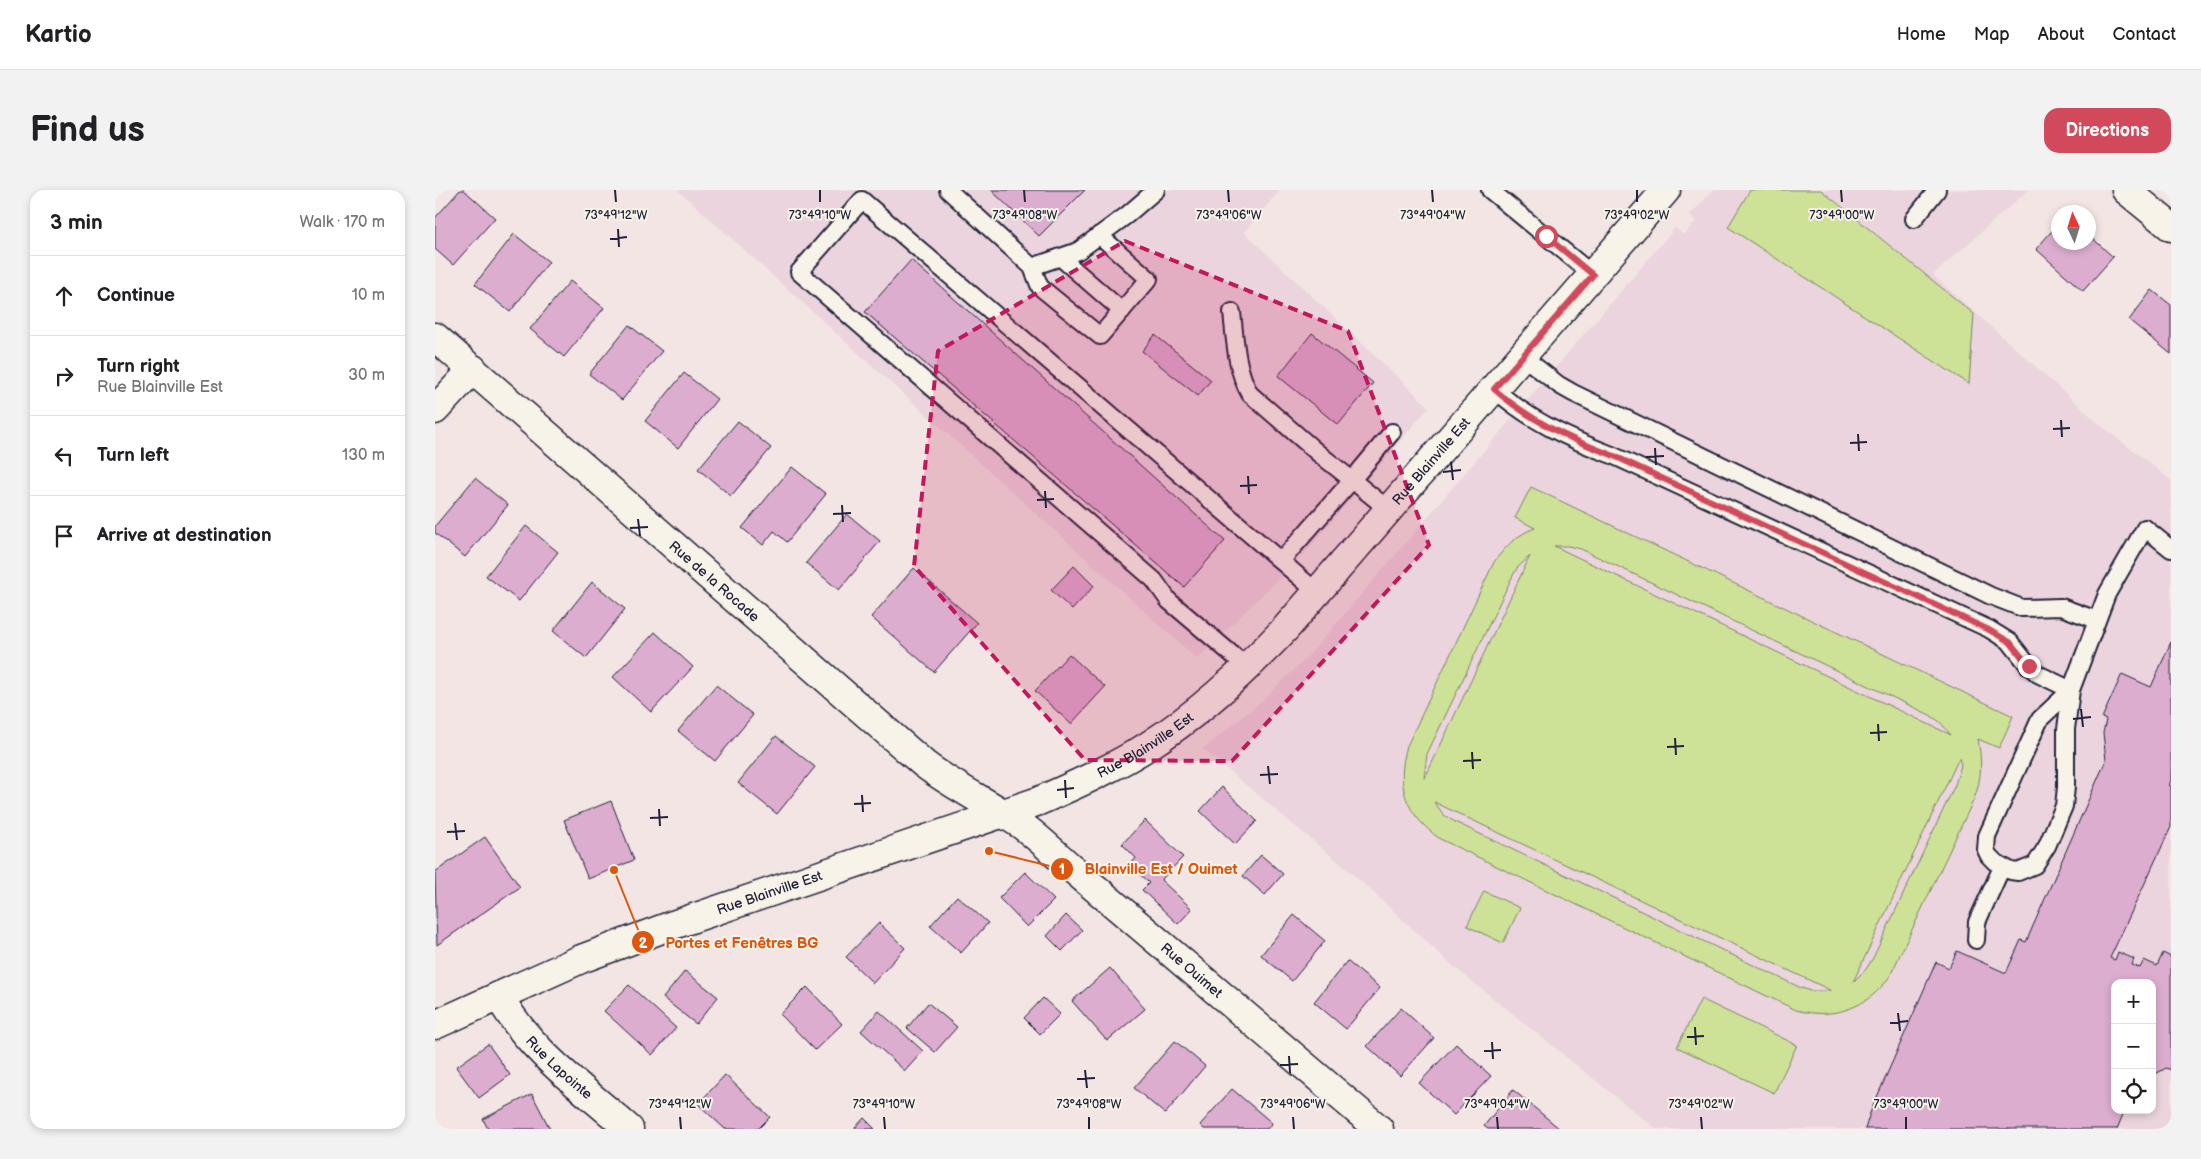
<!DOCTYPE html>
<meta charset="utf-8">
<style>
:root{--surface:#fff;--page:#f2f2f2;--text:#202124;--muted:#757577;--line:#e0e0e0;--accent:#d1495b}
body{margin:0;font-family:"Balsamiq Sans",sans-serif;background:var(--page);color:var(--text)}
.controls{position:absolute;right:15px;bottom:15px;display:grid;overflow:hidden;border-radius:10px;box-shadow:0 2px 8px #0003}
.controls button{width:45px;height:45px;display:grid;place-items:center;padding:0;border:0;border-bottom:1px solid var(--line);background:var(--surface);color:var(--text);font:25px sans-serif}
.compass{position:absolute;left:1616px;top:15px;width:45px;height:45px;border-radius:50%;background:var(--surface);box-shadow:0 2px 8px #0003;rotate:356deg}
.stop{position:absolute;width:15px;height:15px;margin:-11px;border:4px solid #d1495b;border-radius:50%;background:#fff}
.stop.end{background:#d1495b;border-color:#fff;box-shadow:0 1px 5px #0008}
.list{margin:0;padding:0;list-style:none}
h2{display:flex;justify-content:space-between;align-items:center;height:65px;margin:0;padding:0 20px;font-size:21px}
h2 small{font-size:16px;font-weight:400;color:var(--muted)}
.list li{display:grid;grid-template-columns:32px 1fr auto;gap:15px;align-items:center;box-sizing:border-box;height:80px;padding:0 20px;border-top:1px solid var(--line)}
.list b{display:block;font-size:19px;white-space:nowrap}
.list p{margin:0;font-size:16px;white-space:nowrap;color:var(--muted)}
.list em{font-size:16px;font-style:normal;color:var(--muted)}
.icon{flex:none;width:28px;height:28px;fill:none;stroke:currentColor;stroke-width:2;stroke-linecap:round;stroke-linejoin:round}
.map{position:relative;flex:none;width:1736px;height:939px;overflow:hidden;border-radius:15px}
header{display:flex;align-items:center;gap:30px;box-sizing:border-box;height:70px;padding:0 25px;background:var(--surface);border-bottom:1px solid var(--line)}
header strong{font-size:24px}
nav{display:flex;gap:28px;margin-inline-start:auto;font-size:18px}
.intro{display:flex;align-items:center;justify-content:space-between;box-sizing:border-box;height:120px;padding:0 30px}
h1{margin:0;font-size:35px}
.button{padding:12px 22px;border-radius:15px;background:var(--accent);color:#fff;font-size:18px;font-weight:700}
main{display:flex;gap:30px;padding:0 30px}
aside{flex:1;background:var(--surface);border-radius:15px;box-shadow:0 2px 8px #0003}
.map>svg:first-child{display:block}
.built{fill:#ebd4dd;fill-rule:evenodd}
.green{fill:#cee297;stroke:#788269;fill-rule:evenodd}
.building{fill:#dcadcf;stroke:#22223b}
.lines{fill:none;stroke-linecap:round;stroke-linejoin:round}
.lane-casing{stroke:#22223b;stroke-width:20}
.street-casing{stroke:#22223b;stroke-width:31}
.secondary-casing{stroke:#22223b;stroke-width:31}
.lane{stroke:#f7f3e8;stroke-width:16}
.street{stroke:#f7f3e8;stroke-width:28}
.secondary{stroke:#f7f3e8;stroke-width:28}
.route{stroke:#d1495b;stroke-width:6}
.marked{fill:#c2185b;fill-opacity:0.2;stroke:#c2185b;stroke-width:4;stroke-dasharray:10 6;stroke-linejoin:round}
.ticks{fill:none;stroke:#22223b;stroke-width:2}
.labels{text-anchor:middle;stroke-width:4;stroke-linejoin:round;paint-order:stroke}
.street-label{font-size:14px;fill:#22223b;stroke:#f7f3e8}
.ticks-label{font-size:12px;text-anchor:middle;fill:#22223b;stroke:#f7f3e8;stroke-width:4;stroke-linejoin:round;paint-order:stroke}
.leader{fill:none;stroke:#de560e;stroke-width:2}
.callout-dot{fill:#de560e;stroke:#f7f3e8;stroke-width:2}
.mark-label{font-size:15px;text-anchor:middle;font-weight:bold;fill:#fff}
.callout-label{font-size:15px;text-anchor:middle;font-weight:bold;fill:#de560e;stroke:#f7f3e8;stroke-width:4;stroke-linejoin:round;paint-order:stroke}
</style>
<header>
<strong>Kartio</strong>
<nav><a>Home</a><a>Map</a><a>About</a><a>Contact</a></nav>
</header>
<div class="intro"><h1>Find us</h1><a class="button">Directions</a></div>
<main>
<aside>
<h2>3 min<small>Walk · 170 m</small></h2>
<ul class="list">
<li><svg class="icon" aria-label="ahead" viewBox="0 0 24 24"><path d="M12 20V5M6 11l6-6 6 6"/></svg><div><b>Continue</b></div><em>10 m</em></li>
<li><svg class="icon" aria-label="right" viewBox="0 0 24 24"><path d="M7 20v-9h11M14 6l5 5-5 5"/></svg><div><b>Turn right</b><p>Rue Blainville Est</p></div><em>30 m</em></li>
<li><svg class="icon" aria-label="left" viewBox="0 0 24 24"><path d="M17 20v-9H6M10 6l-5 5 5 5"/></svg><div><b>Turn left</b></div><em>130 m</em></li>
<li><svg class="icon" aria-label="arrive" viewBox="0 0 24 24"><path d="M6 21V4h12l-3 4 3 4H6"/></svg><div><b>Arrive at destination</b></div></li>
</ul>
</aside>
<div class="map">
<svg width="1736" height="939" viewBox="0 0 1736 939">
<rect width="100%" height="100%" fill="#f2e5e3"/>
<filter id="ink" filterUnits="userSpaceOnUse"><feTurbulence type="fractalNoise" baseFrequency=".02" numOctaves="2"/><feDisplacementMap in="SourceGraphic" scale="10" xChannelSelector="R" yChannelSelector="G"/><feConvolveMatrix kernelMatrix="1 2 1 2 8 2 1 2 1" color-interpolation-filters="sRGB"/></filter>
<g filter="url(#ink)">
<path class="built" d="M 243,0 L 845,0 L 809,42 L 994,217 L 869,364 L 762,469 Z
M 1279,0 L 1593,0 L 1498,85 L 1668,237 L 1736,290 L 1736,939 L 1221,939 L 1018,776 L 925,690 L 768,559 L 828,510 L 876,463 L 1240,38 L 1249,45 L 1261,31 L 1255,25 ZM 1680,793 L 1717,793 L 1717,920 L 1680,920 Z"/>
<path class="green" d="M 1315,0 L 1386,0 L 1539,124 L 1534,194 L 1293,37 Z
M 1096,297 L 1578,526 L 1564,558 L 1543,549 C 1547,571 1547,588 1539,609 L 1455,786 C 1433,818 1399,830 1361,820 L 1005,649 C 971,624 960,597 972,556 L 1059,372 C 1071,356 1081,345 1100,338 L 1080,328 ZM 1119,356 L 1133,356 L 1146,359 L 1495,525 L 1505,532 L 1516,545 ZM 1095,366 L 990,588 L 989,588 L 992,564 L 1076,389 L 1082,378 ZM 1524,568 L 1526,575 L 1520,595 L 1439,766 L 1432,778 L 1418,792 ZM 999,612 L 1395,800 L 1395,801 L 1375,801 L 1364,797 L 1020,632 L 1009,625 Z
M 1049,701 L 1085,718 L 1068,753 L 1032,736 Z
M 1266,809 L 1362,855 L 1339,903 L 1242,857 Z"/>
<path class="building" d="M 25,0 L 29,0 L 60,28 L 18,75 L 0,59 L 0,28 Z
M 556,0 L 650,0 L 604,46 Z
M 1624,33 L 1624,52 L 1654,52 L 1654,45 L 1678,67 L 1648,101 L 1601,59 Z
M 79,44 L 114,72 L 75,122 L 40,94 Z
M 476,70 L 790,351 L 749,397 L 430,122 Z
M 135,91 L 169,118 L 129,167 L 95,139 Z
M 1717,100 L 1736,115 L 1736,164 L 1694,130 Z
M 194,135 L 227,161 L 187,210 L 154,184 Z
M 877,143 L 938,193 L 903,235 L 843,186 Z
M 720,145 L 776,190 L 763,206 L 707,161 Z
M 249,183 L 282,209 L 243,258 L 210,231 Z
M 303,231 L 336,258 L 296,306 L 263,279 Z
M 357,277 L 391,304 L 352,352 L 339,341 L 328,355 L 307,338 Z
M 40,288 L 73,315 L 30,367 L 0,343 L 0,336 Z
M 412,324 L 445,351 L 404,400 L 371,373 Z
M 91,336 L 123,362 L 84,411 L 51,386 Z
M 639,376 L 659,396 L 637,420 L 616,400 Z
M 479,378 L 542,433 L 499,482 L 436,427 Z
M 157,392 L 190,419 L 151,468 L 118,441 Z
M 220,442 L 258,477 L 216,522 L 178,487 Z
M 1736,452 L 1736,591 L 1734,595 L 1736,596 L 1736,637 L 1675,768 L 1680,770 L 1683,762 L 1699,769 L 1697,775 L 1705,778 L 1709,770 L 1722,776 L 1728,763 L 1736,767 L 1736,880 L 1731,878 L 1717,886 L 1717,793 L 1680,793 L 1680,920 L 1690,920 L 1682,939 L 1430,939 L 1435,923 L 1501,772 L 1514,778 L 1522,761 L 1571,783 L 1586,750 L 1591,752 L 1671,570 L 1668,543 L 1671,530 L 1667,528 L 1687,484 L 1716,497 Z
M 634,464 L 670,497 L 636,534 L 600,501 Z
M 281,495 L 318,525 L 280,571 L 243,541 Z
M 341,546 L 380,577 L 342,624 L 303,593 Z
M 787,597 L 822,631 L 800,654 L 765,621 Z
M 176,611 L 199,670 L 153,689 L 129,630 Z
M 710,630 L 748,667 L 726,690 L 757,719 L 743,734 L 707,700 L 714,693 L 695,675 L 701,668 L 687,654 Z
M 50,647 L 85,697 L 2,755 L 0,682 Z
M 826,665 L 848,684 L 830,705 L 808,686 Z
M 590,682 L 619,710 L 592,737 L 564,708 Z
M 522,706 L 553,733 L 526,763 L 495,736 Z
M 631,725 L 647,740 L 627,761 L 612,746 Z
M 859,725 L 890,751 L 857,791 L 826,765 Z
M 444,733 L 470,758 L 438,793 L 411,767 Z
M 912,771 L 945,798 L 911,839 L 879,812 Z
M 675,778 L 710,819 L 672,851 L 637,811 Z
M 250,781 L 283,807 L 261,834 L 228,808 Z
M 194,795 L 241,838 L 217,865 L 169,821 Z
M 372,797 L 407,834 L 380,860 L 345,824 Z
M 608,808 L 625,824 L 605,844 L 589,828 Z
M 493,813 L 522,837 L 500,862 L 472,838 Z
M 966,818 L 999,848 L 965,886 L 932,856 Z
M 444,821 L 488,861 L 470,881 L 426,841 Z
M 740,851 L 770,876 L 730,924 L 699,898 Z
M 53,854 L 75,885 L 44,908 L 21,877 Z
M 1021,854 L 1056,886 L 1019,925 L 984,893 Z
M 290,885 L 335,927 L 323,939 L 290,939 L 263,914 Z
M 797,899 L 837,933 L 832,939 L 769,939 L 765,935 Z
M 1078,900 L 1125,939 L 1053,939 L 1049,936 Z
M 97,904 L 115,939 L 53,939 L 48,929 Z
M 429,928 L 440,939 L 419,939 Z"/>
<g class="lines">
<defs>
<path id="lane" d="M 513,0 L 597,77 L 643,61 L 692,25 L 721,0
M 1055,0 L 1158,85
M 1479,29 L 1502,0
M 625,67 L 687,121
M 597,77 L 605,97 L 665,146 L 714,89 L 664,45
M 797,122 C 800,150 801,180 815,204 L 883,263 L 917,290 L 957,242
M 1087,166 L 1124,195 L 1138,203 L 1556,406 L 1587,418 L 1626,417 L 1662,430
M 1059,199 C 1094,230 1134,249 1177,265 L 1554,439 L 1575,452 L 1594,476 L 1603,484 L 1636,500
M 846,371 L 917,290 L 954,320
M 812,477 L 734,411 L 719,390 L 364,82 L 427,10 L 883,403
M 1636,500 L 1605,529 L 1552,646 L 1551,660 L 1554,666 L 1560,672 L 1576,681 L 1583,682 L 1600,675 L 1612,656 L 1629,616 L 1631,597 L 1631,539 L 1636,500 L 1672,404 L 1710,338 L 1736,359
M 1541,750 L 1542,732 L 1567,677"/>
<g id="street">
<path id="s1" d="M 0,147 L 489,574 C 519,597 554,613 585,634 C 602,646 617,661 633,675 L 944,939"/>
<path d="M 0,220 L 38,179"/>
<path id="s2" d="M 64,806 C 94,861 148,898 194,939"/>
</g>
<g id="secondary">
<path d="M 1691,0 L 1736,37"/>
<path id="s3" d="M 0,835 L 146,769 L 232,737 L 604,611 C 642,594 681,577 716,554 C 766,522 810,481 851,438 L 1231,0"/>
</g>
</defs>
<use href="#lane" class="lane-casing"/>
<use href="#street" class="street-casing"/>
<use href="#secondary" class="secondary-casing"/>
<use href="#lane" class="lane"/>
<use href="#street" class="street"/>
<use href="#secondary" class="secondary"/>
</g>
</g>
<g class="lines" filter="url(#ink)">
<path class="route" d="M 1111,46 L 1158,85 L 1059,199 C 1094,230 1134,249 1177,265 L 1554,440 L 1575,452 L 1594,476"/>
</g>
<path class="marked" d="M 690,51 L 913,141 L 994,355 L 797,571 L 650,570 L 479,376 L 503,161 Z"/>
<path class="ticks" d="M 180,0 L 181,12M 385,0 L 385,12M 589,0 L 590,12M 793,0 L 794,12M 997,0 L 998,12M 1202,0 L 1202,12M 1406,0 L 1407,12M 183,39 L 184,57M 175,49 L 192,47M 1626,230 L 1627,247M 1618,239 L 1635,238M 1423,244 L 1424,261M 1415,253 L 1432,252M 1220,258 L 1221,275M 1211,267 L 1229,266M 1016,272 L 1018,290M 1008,282 L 1026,280M 813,286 L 814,304M 805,296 L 822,295M 610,301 L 611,318M 602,310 L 619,309M 407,315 L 408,332M 398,324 L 416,323M 203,329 L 205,346M 195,338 L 213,337M 1646,519 L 1648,537M 1638,529 L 1656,527M 1443,534 L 1444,551M 1435,543 L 1452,542M 1240,548 L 1241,565M 1232,557 L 1249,556M 1037,562 L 1038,579M 1028,571 L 1046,570M 833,576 L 835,594M 825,585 L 843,584M 630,590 L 631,608M 622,600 L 639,598M 427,605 L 428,622M 419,614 L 436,613M 224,619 L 225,636M 215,628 L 233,627M 20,633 L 22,650M 12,642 L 30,641M 1463,823 L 1465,841M 1455,833 L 1473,831M 1260,837 L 1261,855M 1252,847 L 1269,846M 1057,852 L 1058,869M 1049,861 L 1066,860M 854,866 L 855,883M 845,875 L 863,874M 650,880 L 652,898M 642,889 L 660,888M 245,927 L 246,939M 449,927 L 450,939M 654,927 L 654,939M 858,927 L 859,939M 1062,927 L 1063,939M 1266,927 L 1267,939M 1471,927 L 1471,939"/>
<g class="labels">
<g class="street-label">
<text dy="5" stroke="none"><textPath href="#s3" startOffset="1170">Rue Blainville Est</textPath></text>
<text dy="5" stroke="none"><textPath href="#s1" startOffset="371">Rue de la Rocade</textPath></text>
<text dy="5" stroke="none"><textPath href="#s3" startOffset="765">Rue Blainville Est</textPath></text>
<text dy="5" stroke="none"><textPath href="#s3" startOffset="360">Rue Blainville Est</textPath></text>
<text dy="5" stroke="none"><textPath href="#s1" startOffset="988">Rue Ouimet</textPath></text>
<text dy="5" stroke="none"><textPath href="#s2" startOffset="94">Rue Lapointe</textPath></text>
</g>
</g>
<g class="ticks-label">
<text x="181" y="29">73°49'12"W</text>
<text x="385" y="29">73°49'10"W</text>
<text x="590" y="29">73°49'08"W</text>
<text x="794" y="29">73°49'06"W</text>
<text x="998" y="29">73°49'04"W</text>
<text x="1202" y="29">73°49'02"W</text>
<text x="1407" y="29">73°49'00"W</text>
<text x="245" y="918">73°49'12"W</text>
<text x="449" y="918">73°49'10"W</text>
<text x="654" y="918">73°49'08"W</text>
<text x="858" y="918">73°49'06"W</text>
<text x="1062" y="918">73°49'04"W</text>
<text x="1266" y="918">73°49'02"W</text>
<text x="1471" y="918">73°49'00"W</text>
</g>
<path class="leader" d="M554 661L627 679M179 680L208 752"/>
<g class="callout-dot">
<circle cx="554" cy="661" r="5"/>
<circle cx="179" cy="680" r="5"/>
<circle cx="627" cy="679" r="12"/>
<circle cx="208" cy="752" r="12"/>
</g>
<g class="mark-label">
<text x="627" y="684">1</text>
<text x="208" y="758">2</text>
</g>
<g class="callout-label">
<text x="726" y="684">Blainville Est / Ouimet</text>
<text x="307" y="758">Portes et Fenêtres BG</text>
</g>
</svg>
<div class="controls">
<button>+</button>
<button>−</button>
<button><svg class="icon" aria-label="locate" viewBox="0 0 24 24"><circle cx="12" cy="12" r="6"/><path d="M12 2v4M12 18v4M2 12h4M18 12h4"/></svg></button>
</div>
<svg class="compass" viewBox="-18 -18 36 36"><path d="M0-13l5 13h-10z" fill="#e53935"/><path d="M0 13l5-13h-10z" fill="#757577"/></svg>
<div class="stop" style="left:1111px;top:46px"></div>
<div class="stop end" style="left:1594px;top:476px"></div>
</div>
</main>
